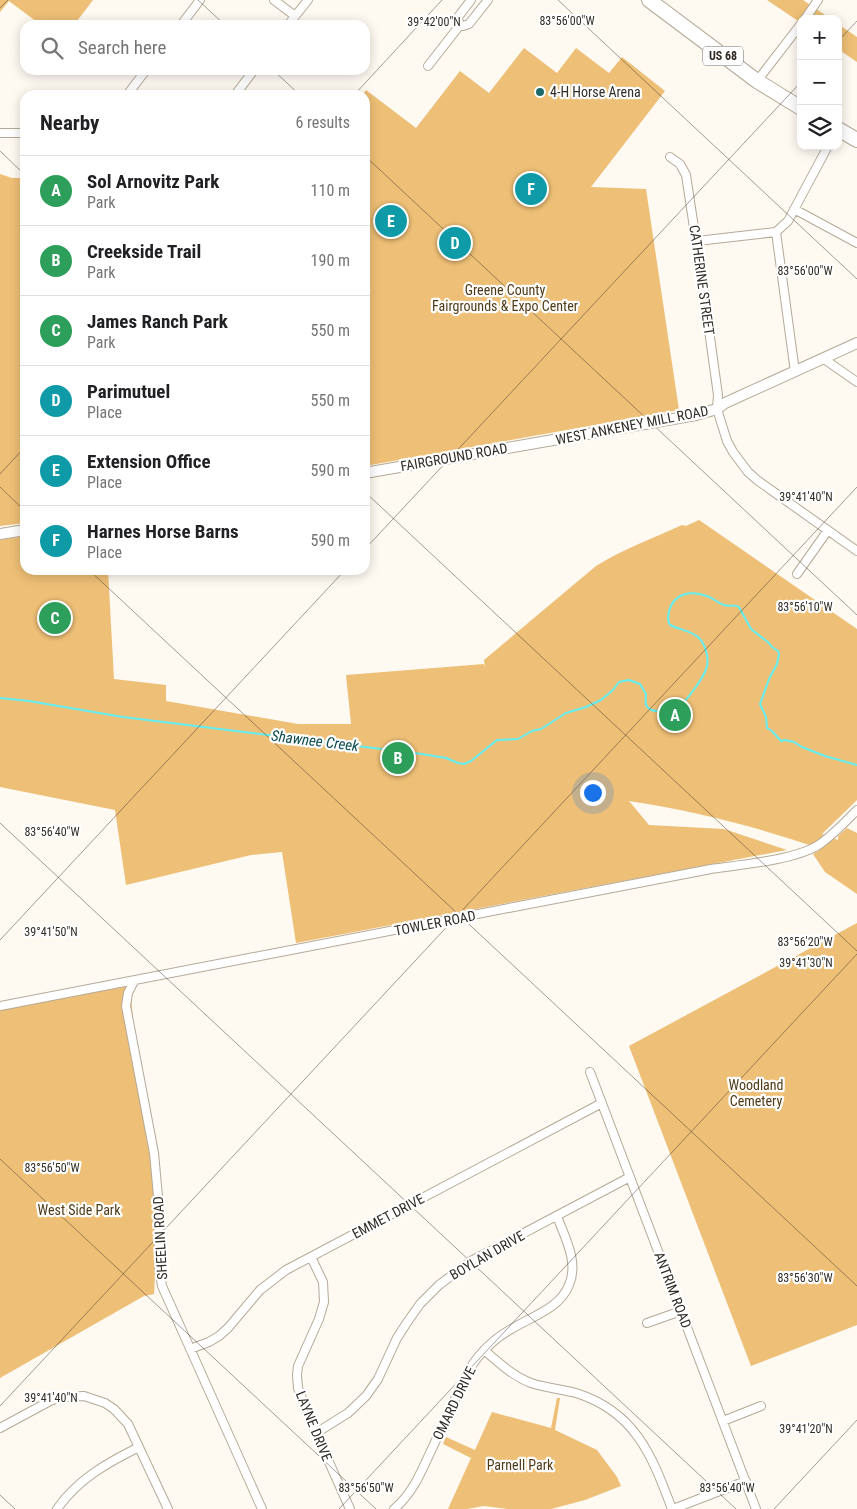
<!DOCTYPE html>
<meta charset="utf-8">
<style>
:root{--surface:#fff;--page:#f2f2f2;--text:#202124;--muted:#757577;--line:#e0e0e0;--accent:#1d6a6c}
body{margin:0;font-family:"Roboto Condensed",sans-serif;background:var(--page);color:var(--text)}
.controls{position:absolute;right:15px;top:15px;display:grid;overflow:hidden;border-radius:10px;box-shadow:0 2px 12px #0003}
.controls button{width:45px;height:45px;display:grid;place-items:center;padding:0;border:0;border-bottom:1px solid var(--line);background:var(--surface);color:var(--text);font:25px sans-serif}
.you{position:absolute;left:592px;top:792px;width:18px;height:18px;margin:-12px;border:4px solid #fff;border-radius:50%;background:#1a73e8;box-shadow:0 0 0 8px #1a73e833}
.badge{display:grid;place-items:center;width:32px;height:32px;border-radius:50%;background:var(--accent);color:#fff;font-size:16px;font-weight:700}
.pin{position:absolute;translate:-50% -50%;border:2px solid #fff;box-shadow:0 1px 5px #0006}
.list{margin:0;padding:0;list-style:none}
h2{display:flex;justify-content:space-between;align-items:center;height:65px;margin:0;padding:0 20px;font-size:21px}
h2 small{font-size:16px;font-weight:400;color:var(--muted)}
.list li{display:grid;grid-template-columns:32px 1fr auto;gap:15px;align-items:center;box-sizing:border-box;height:70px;padding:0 20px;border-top:1px solid var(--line)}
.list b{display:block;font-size:19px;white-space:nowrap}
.list p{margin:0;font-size:16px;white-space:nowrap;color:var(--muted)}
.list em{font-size:16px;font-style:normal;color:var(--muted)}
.icon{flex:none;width:28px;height:28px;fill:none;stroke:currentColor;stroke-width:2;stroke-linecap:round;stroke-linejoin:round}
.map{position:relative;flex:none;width:857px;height:1509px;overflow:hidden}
.search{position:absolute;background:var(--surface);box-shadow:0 2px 12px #0003;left:20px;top:20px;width:350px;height:55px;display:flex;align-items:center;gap:12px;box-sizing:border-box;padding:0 18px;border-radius:15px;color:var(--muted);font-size:19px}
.panel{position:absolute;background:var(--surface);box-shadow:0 2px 12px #0003;left:20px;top:90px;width:350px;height:485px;border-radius:15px}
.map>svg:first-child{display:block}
.green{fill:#eebf76}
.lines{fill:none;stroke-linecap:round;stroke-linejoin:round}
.stream{stroke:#60eef2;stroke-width:2}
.street-casing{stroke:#b5a997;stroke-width:10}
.secondary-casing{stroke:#b5a997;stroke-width:12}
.highway-casing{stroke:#b5a997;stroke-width:16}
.street{stroke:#fff;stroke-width:8}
.secondary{stroke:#fff;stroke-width:10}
.highway{stroke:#fff;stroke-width:14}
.ticks{fill:none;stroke:#312c25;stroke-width:1;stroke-opacity:0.45}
.poi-dot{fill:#1d6a6c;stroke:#fff;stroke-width:2}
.labels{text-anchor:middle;stroke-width:4.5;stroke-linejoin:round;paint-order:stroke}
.shield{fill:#fff;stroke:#6f6b66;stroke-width:1}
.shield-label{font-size:12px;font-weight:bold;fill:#312c25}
.poi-label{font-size:14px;fill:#312c25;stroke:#fff;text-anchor:start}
.street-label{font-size:14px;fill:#312c25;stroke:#fff}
.park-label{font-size:14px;fill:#503a16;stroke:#fff}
.water-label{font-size:15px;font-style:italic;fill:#0c4d4f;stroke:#fff}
.ticks-label{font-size:12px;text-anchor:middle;fill:#312c25;stroke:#fff;stroke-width:4.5;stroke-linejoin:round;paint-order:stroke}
</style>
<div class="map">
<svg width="857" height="1509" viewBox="0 0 857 1509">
<rect width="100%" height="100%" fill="#fef9f1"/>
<path class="green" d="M 0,0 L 93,0 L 74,25 L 41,25 L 9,1 L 0,12 Z
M 767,0 L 803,0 L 831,19 L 801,19 L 801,23 Z
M 838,24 L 857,37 L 857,62 L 838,49 Z
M 524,48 L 557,73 L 576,48 L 609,73 L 622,57 L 665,91 L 591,187 L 646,189 L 679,410 L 365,466 L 365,95 L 363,95 L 366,90 L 416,128 L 460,71 L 489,93 Z
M 0,174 L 12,178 L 25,178 L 25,523 L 0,526 Z
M 699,520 L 857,629 L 857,800 L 822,834 L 838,840 L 838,836 L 847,828 L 857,833 L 857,894 L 825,872 L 813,854 L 821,849 C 758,827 695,811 629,801 L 649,825 L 724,829 L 787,850 L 296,943 L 282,852 L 251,855 L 126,885 L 115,810 L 0,787 L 0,540 L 25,536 L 25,570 L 108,570 L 114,679 L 166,685 L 166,701 L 298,724 L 351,724 L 346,675 L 484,664 L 485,668 L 484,660 L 596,566 C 623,549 654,538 682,525 L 686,526 Z
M 857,923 L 857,1325 L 751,1366 L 629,1046 Z
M 130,986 L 138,1074 L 159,1207 L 154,1294 L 144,1296 L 0,1378 L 0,1008 Z
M 557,1398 L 560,1398 L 555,1430 L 597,1450 L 617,1477 L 621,1486 L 585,1500 L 551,1509 L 508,1509 L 484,1506 L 467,1509 L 448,1509 L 471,1458 L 443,1444 L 446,1437 L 475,1450 L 492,1412 L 551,1428 Z"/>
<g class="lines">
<path class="stream" d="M 0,698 L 29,701 L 123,717 L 422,754 L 446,758 L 458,763 L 464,764 L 471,761 L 497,740 L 518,739 L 532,731 L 541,729 L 566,713 L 586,707 L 601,700 L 613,690 L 619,682 L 629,680 L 640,684 L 646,694 C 646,697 645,702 646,705 C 651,715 670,711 678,707 C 687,701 705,676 707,666 C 709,657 705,643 698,637 C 689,630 680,630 670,625 C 667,621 668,616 669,611 C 674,593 691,590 707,596 C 713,598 718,603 724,605 C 729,607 734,604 739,607 L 751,629 L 769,643 L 772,647 L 778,651 L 779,654 L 777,664 L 769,679 L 760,704 L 766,717 L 767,728 L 772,731 L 781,741 L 785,740 L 794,742 L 802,747 L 825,756 L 857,765"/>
<defs>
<path id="street" d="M 274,0 L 295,16
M 471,0 L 458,17 L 459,24 L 463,26 L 469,24 L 488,0
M 805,19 L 818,0
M 181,25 L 200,0
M 288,25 L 308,0
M 428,66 L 460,25
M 757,81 L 801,24
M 127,95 L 146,70
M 235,95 L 254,70
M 0,133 L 25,133
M 670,157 L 680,164 L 686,175 L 703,287 L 718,395 L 717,409 L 727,441 L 733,452 L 748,472 L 757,480 L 857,551
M 794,209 L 857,243
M 776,232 L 795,372
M 697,241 L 776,232 L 788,221 L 828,146
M 824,359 L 857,382
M 797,574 L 828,530
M 134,981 L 128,993 L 126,1006 L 154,1153 L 159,1207 L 159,1266 L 162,1286 L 262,1509
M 0,1006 L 711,869 C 739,865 797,860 820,844 C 833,835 845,822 857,810
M 590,1072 L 756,1509
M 311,1257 L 323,1282 L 324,1302 L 319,1319 L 298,1366 L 297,1375 L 298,1388 L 311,1422 L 350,1509
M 647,1323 L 681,1311
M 190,1349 L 209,1342 L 219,1336 L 228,1328 L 260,1290 L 286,1270 L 602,1103
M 484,1350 C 499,1363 513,1376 531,1383 C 546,1388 561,1389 576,1393 C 636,1412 652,1456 672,1509
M 723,1421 L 761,1406
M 0,1428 L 50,1401 L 61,1397 L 84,1396 L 105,1403 L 114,1409 L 128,1424 L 168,1509
M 316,1433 L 348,1413 L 366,1396 L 378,1379 L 397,1338 L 406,1324 L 420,1304 L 439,1285 L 471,1261 L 630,1177
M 57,1509 C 78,1479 107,1463 139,1447
M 394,1509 C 411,1495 420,1475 429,1455 C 437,1438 445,1421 453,1404 C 460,1387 467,1371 478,1357 C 488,1345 500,1335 513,1328 C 533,1316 560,1308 569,1285 C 579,1262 565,1238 557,1216
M 673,1509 L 746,1481"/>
<path id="secondary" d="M 365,473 L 696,415 L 717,409 L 725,403 L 857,343
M 0,534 L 25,530"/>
<path id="highway" d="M 649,0 L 757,81 L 801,108
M 838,129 L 857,140"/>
</defs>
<use href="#street" class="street-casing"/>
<use href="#secondary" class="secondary-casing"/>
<use href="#highway" class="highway-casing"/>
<use href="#street" class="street"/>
<use href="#secondary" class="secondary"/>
<use href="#highway" class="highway"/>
</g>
<path class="ticks" d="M 198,0 L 225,25M 558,0 L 857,279M 0,8 L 8,0M 838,41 L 857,21M 273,70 L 300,95M 354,95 L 442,0M 0,151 L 25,175M 365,156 L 857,615M 0,474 L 25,447M 0,487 L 25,511M 365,492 L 857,951M 365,549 L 801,82M 89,570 L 857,1286M 0,823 L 736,1509M 0,940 L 345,570M 0,1159 L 376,1509M 0,1406 L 857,487M 0,1495 L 15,1509M 339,1509 L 857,954M 774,1509 L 857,1420"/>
<circle class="poi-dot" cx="540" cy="92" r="5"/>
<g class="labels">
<rect class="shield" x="703" y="46.5" width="40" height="19" rx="4"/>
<g class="shield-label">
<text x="723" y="60">US 68</text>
</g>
<g class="poi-label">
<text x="550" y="97">4-H Horse Arena</text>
</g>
<g class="street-label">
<text transform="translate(702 280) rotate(82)" y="5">CATHERINE STREET</text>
<text transform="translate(632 425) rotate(-11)" y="5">WEST ANKENEY MILL ROAD</text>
<text transform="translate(454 457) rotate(-10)" y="5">FAIRGROUND ROAD</text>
<text transform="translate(435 923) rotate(-11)" y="5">TOWLER ROAD</text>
<text transform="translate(388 1216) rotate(-28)" y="5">EMMET DRIVE</text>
<text transform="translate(160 1238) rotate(-93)" y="5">SHEELIN ROAD</text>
<text transform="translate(487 1255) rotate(-30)" y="5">BOYLAN DRIVE</text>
<text transform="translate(673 1290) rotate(69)" y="5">ANTRIM ROAD</text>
<text transform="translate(454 1403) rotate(-64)" y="5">OMARD DRIVE</text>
<text transform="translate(314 1426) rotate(68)" y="5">LAYNE DRIVE</text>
</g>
<g class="park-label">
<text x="505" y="295">Greene County<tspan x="505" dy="16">Fairgrounds &amp; Expo Center</tspan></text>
<text x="756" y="1090">Woodland<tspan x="756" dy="16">Cemetery</tspan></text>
<text x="79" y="1215">West Side Park</text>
<text x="520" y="1470">Parnell Park</text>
</g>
<g class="water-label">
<text transform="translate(315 741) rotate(7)" y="5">Shawnee Creek</text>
</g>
</g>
<g class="ticks-label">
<text x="567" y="25">83°56'00"W</text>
<text x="434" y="26">39°42'00"N</text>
<text x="805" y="275">83°56'00"W</text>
<text x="806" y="501">39°41'40"N</text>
<text x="805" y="611">83°56'10"W</text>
<text x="52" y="836">83°56'40"W</text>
<text x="51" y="936">39°41'50"N</text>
<text x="805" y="946">83°56'20"W</text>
<text x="806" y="967">39°41'30"N</text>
<text x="52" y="1172">83°56'50"W</text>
<text x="805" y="1282">83°56'30"W</text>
<text x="51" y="1402">39°41'40"N</text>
<text x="806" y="1433">39°41'20"N</text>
<text x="366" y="1492">83°56'50"W</text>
<text x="727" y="1492">83°56'40"W</text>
</g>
</svg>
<div class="controls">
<button>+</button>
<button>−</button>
<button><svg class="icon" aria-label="layers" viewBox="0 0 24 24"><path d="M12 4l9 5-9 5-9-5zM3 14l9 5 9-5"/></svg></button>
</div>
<div class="you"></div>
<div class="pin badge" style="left:675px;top:715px;background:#2e9e5b">A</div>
<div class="pin badge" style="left:398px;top:758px;background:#2e9e5b">B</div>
<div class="pin badge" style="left:55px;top:618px;background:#2e9e5b">C</div>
<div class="pin badge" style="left:455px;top:243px;background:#0f9aa8">D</div>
<div class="pin badge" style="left:391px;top:221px;background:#0f9aa8">E</div>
<div class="pin badge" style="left:531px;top:189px;background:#0f9aa8">F</div>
<div class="search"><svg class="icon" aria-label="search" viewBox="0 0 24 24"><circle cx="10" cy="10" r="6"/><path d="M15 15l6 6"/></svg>Search here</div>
<section class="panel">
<h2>Nearby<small>6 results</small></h2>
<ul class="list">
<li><span class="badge" style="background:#2e9e5b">A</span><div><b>Sol Arnovitz Park</b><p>Park</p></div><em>110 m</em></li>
<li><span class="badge" style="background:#2e9e5b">B</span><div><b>Creekside Trail</b><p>Park</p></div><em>190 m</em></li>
<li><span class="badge" style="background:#2e9e5b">C</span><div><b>James Ranch Park</b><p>Park</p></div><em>550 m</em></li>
<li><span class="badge" style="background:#0f9aa8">D</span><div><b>Parimutuel</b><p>Place</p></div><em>550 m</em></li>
<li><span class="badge" style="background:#0f9aa8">E</span><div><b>Extension Office</b><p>Place</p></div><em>590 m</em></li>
<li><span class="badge" style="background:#0f9aa8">F</span><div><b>Harnes Horse Barns</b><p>Place</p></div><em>590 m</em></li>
</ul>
</section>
</div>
